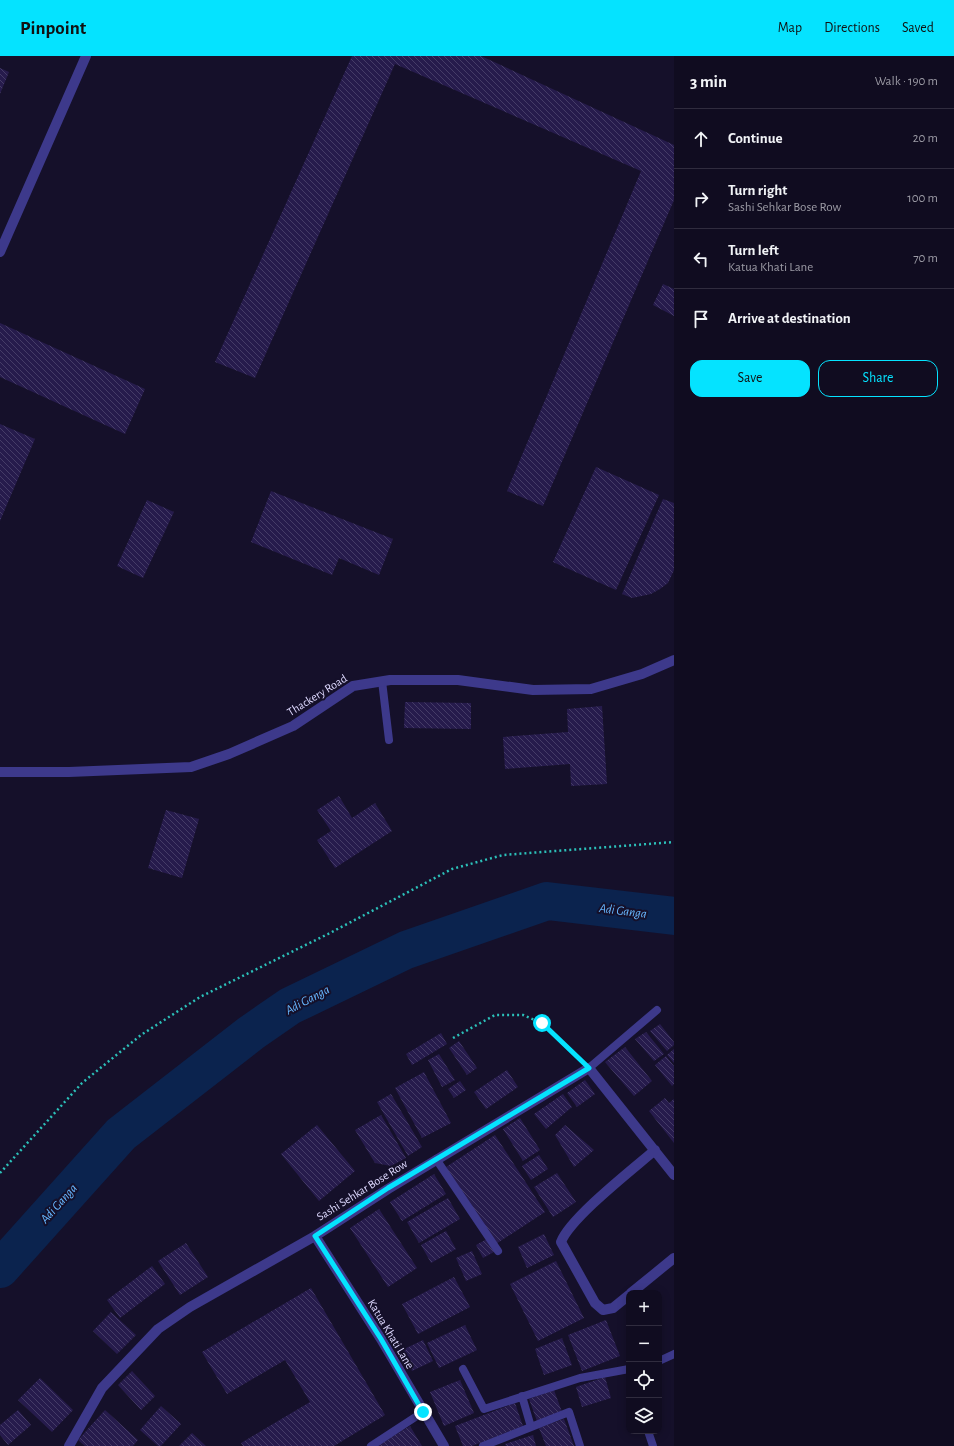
<!DOCTYPE html>
<meta charset="utf-8">
<style>
:root{--surface:#100c20;--page:#1e1a2d;--text:#f1f3f6;--muted:#9c9ba5;--line:#302c3e;--accent:#05e3ff}
body{margin:0;font-family:"Alegreya Sans",sans-serif;background:var(--page);color:var(--text)}
.controls{position:absolute;right:12px;bottom:12px;display:grid;overflow:hidden;border-radius:8px;box-shadow:0 2px 10px #0003}
.controls button{width:36px;height:36px;display:grid;place-items:center;padding:0;border:0;border-bottom:1px solid var(--line);background:var(--surface);color:var(--text);font:20px sans-serif}
.stop{position:absolute;width:12px;height:12px;margin:-9px;border:3px solid #05e3ff;border-radius:50%;background:#fff}
.stop.end{background:#05e3ff;border-color:#fff;box-shadow:0 1px 4px #0008}
.list{margin:0;padding:0;list-style:none}
h2{display:flex;justify-content:space-between;align-items:center;height:52px;margin:0;padding:0 16px;font-size:17px}
h2 small{font-size:13px;font-weight:400;color:var(--muted)}
.list li{display:grid;grid-template-columns:26px 1fr auto;gap:12px;align-items:center;box-sizing:border-box;height:60px;padding:0 16px;border-top:1px solid var(--line)}
.list b{display:block;font-size:15px;white-space:nowrap}
.list p{margin:0;font-size:13px;white-space:nowrap;color:var(--muted)}
.list em{font-size:13px;font-style:normal;color:var(--muted)}
.actions{display:flex;gap:8px;padding:12px 16px}
.actions a{flex:1;padding:9px 0;border:1px solid var(--accent);border-radius:12px;text-align:center;font-size:14px;color:var(--accent)}
.actions .main{background:var(--accent);color:#111}
.icon{flex:none;width:22px;height:22px;fill:none;stroke:currentColor;stroke-width:2;stroke-linecap:round;stroke-linejoin:round}
.map{position:relative;flex:none;width:674px;height:1390px;overflow:hidden}
header{display:flex;align-items:center;gap:24px;box-sizing:border-box;height:56px;padding:0 20px;background:var(--accent);color:#111}
header strong{font-size:19px}
nav{display:flex;gap:22px;margin-inline-start:auto;font-size:14px}
main{display:flex}
aside{flex:1;background:var(--surface)}
.map>svg:first-child{display:block}
.lines{fill:none;stroke-linecap:round;stroke-linejoin:round}
.river{stroke:#0b234e;stroke-width:38}
.building{fill:url(#building-back-hatch)}
.path{stroke:#2cc0b9;stroke-width:2.5;stroke-dasharray:2 3;stroke-linecap:butt}
.lane{stroke:#3d398b;stroke-width:8}
.street{stroke:#3d398b;stroke-width:10}
.route{stroke:#05e3ff;stroke-width:5}
.labels{text-anchor:middle;stroke-width:4;stroke-linejoin:round;paint-order:stroke}
.street-label{font-size:12px;fill:#ded9ff;stroke:#15102a}
.water-label{font-size:13px;font-style:italic;fill:#67b7ff;stroke:#15102a}
</style>
<header>
<strong>Pinpoint</strong>
<nav><a>Map</a><a>Directions</a><a>Saved</a></nav>
</header>
<main>
<div class="map">
<svg width="674" height="1390" viewBox="0 0 674 1390">
<defs>
<pattern id="building-back-hatch" width="6" height="6" patternUnits="userSpaceOnUse"><rect width="6" height="6" fill="#261b4c"/><path d="M-1 5l2 2M0 0l6 6M5-1l2 2" fill="none" stroke="#453c67"/></pattern>
</defs>
<rect width="100%" height="100%" fill="#15102a"/>
<g class="lines">
<path class="river" d="M 0,1213 L 121,1078 L 251,977 L 290,950 L 406,894 L 547,845 L 674,860"/>
</g>
<path class="building" d="M 352,0 L 481,0 L 674,89 L 674,144 L 543,450 L 507,435 L 641,115 L 395,8 L 255,322 L 215,306 Z
M 0,12 L 9,16 L 0,38 Z
M 663,228 L 674,233 L 674,260 L 653,249 Z
M 0,267 L 145,333 L 125,378 L 0,321 Z
M 0,368 L 35,383 L 0,465 Z
M 596,411 L 659,439 L 616,534 L 553,506 Z
M 271,435 L 393,483 L 379,519 L 339,502 L 332,519 L 251,486 Z
M 663,443 L 674,447 L 674,514 L 668,527 L 660,533 L 651,538 L 632,542 L 622,538 Z
M 147,444 L 174,456 L 143,522 L 117,510 Z
M 405,646 L 471,647 L 471,673 L 404,672 Z
M 602,650 L 607,728 L 571,730 L 570,708 L 505,713 L 503,681 L 568,676 L 567,653 Z
M 339,740 L 352,762 L 375,747 L 392,775 L 335,812 L 317,784 L 331,775 L 317,754 Z
M 166,754 L 199,763 L 182,822 L 148,812 Z
M 660,968 L 674,986 L 674,989 L 667,995 L 650,975 Z
M 646,976 L 664,998 L 654,1005 L 635,983 Z
M 441,977 L 447,988 L 412,1009 L 406,998 Z
M 459,985 L 477,1012 L 467,1019 L 449,992 Z
M 625,991 L 652,1025 L 634,1040 L 605,1006 Z
M 674,993 L 674,1007 L 667,999 Z
M 439,998 L 455,1024 L 442,1031 L 428,1004 Z
M 666,1000 L 674,1010 L 674,1028 L 672,1030 L 655,1009 Z
M 507,1014 L 518,1031 L 486,1053 L 474,1036 Z
M 424,1016 L 451,1067 L 422,1082 L 395,1032 Z
M 585,1024 L 595,1038 L 577,1051 L 567,1037 Z
M 460,1025 L 466,1034 L 454,1042 L 448,1033 Z
M 391,1038 L 422,1091 L 408,1100 L 377,1046 Z
M 563,1038 L 572,1051 L 546,1073 L 534,1058 Z
M 665,1042 L 669,1047 L 674,1043 L 674,1087 L 649,1055 Z
M 381,1059 L 406,1102 L 391,1110 L 375,1107 L 355,1074 Z
M 520,1062 L 540,1094 L 523,1105 L 503,1073 Z
M 317,1069 L 355,1115 L 319,1145 L 281,1098 Z
M 565,1069 L 594,1094 L 574,1111 L 555,1079 Z
M 495,1079 L 545,1156 L 496,1188 L 446,1111 Z
M 539,1099 L 548,1113 L 531,1124 L 522,1110 Z
M 557,1117 L 576,1146 L 553,1161 L 534,1131 Z
M 434,1118 L 446,1138 L 402,1165 L 390,1146 Z
M 448,1142 L 460,1163 L 419,1187 L 407,1166 Z
M 379,1153 L 417,1212 L 388,1231 L 350,1172 Z
M 446,1175 L 456,1193 L 431,1207 L 421,1189 Z
M 544,1178 L 554,1199 L 527,1212 L 518,1191 Z
M 487,1183 L 494,1196 L 483,1202 L 476,1189 Z
M 186,1187 L 208,1221 L 180,1239 L 158,1205 Z
M 472,1195 L 482,1218 L 466,1225 L 456,1202 Z
M 556,1205 L 584,1262 L 538,1285 L 510,1228 Z
M 152,1210 L 165,1228 L 120,1262 L 107,1244 Z
M 454,1221 L 470,1251 L 418,1278 L 402,1248 Z
M 311,1232 L 385,1359 L 334,1390 L 243,1390 L 241,1387 L 310,1346 L 285,1304 L 227,1338 L 202,1296 Z
M 111,1256 L 136,1279 L 117,1298 L 93,1275 Z
M 606,1264 L 620,1300 L 582,1315 L 568,1279 Z
M 465,1269 L 477,1294 L 439,1312 L 427,1287 Z
M 562,1282 L 572,1309 L 544,1319 L 535,1293 Z
M 423,1284 L 433,1305 L 412,1315 L 402,1294 Z
M 132,1315 L 155,1340 L 141,1354 L 118,1329 Z
M 605,1321 L 611,1342 L 582,1351 L 576,1331 Z
M 40,1322 L 73,1354 L 52,1376 L 18,1344 Z
M 460,1324 L 474,1357 L 444,1370 L 430,1336 Z
M 554,1334 L 562,1356 L 537,1365 L 529,1343 Z
M 515,1347 L 523,1370 L 472,1390 L 463,1390 L 455,1370 Z
M 161,1350 L 181,1368 L 161,1390 L 158,1390 L 140,1374 Z
M 18,1354 L 31,1369 L 8,1389 L 0,1379 L 0,1369 Z
M 105,1354 L 138,1384 L 133,1390 L 85,1390 L 78,1384 Z
M 564,1363 L 574,1390 L 546,1390 L 539,1372 Z
M 410,1370 L 422,1390 L 377,1390 Z
M 192,1377 L 206,1390 L 179,1390 Z
M 533,1379 L 536,1390 L 506,1390 L 505,1388 Z"/>
<g class="lines">
<path class="path" d="M 453,982 L 495,959 L 523,959 L 542,967 L 578,1001
M 0,1117 L 82,1027 L 141,979 L 200,941 L 328,878 L 452,813 L 503,799 L 674,786"/>
<path class="lane" d="M 382,625 L 389,684
M 589,1012 L 657,954
M 436,1103 L 498,1195
M 659,1305 L 674,1298
M 463,1313 L 484,1353 L 580,1322 L 629,1313
M 522,1340 L 531,1371
M 648,1375 L 653,1390
M 371,1390 L 423,1356
M 483,1390 L 569,1356 L 580,1390"/>
<path class="street" d="M 0,196 L 86,0
M 0,716 L 69,716 L 191,711 L 229,698 L 293,670 L 353,630 L 390,624 L 458,624 L 533,634 L 591,633 L 642,618 L 674,604
M 315,1180 L 381,1283 L 444,1390
M 631,1237 L 674,1202
M 629,1239 L 613,1252 L 603,1254 L 595,1247 L 561,1186 C 570,1162 633,1113 655,1094
M 69,1390 L 102,1332 L 158,1273 L 190,1251 L 315,1180 L 388,1133 L 589,1012 L 674,1119"/>
</g>
<g class="lines">
<path class="route" d="M 423,1356 L 381,1283 L 315,1180 L 388,1132 L 589,1012 L 542,967"/>
</g>
<g class="labels">
<g class="street-label">
<text transform="translate(317 639) rotate(-32)" y="4">Thackery Road</text>
<text transform="translate(362 1134) rotate(-32)" y="4">Sashi Sehkar Bose Row</text>
<text transform="translate(391 1278) rotate(59)" y="4">Katua Khati Lane</text>
</g>
<g class="water-label">
<text transform="translate(623 854) rotate(7)" y="5">Adi Ganga</text>
<text transform="translate(307 943) rotate(-28)" y="5">Adi Ganga</text>
<text transform="translate(58 1147) rotate(-48)" y="5">Adi Ganga</text>
</g>
</g>
</svg>
<div class="controls">
<button>+</button>
<button>−</button>
<button><svg class="icon" aria-label="locate" viewBox="0 0 24 24"><circle cx="12" cy="12" r="6"/><path d="M12 2v4M12 18v4M2 12h4M18 12h4"/></svg></button>
<button><svg class="icon" aria-label="layers" viewBox="0 0 24 24"><path d="M12 4l9 5-9 5-9-5zM3 14l9 5 9-5"/></svg></button>
</div>
<div class="stop" style="left:542px;top:967px"></div>
<div class="stop end" style="left:423px;top:1356px"></div>
</div>
<aside>
<h2>3 min<small>Walk · 190 m</small></h2>
<ul class="list">
<li><svg class="icon" aria-label="ahead" viewBox="0 0 24 24"><path d="M12 20V5M6 11l6-6 6 6"/></svg><div><b>Continue</b></div><em>20 m</em></li>
<li><svg class="icon" aria-label="right" viewBox="0 0 24 24"><path d="M7 20v-9h11M14 6l5 5-5 5"/></svg><div><b>Turn right</b><p>Sashi Sehkar Bose Row</p></div><em>100 m</em></li>
<li><svg class="icon" aria-label="left" viewBox="0 0 24 24"><path d="M17 20v-9H6M10 6l-5 5 5 5"/></svg><div><b>Turn left</b><p>Katua Khati Lane</p></div><em>70 m</em></li>
<li><svg class="icon" aria-label="arrive" viewBox="0 0 24 24"><path d="M6 21V4h12l-3 4 3 4H6"/></svg><div><b>Arrive at destination</b></div></li>
</ul>
<div class="actions"><a class="main">Save</a><a>Share</a></div>
</aside>
</main>
